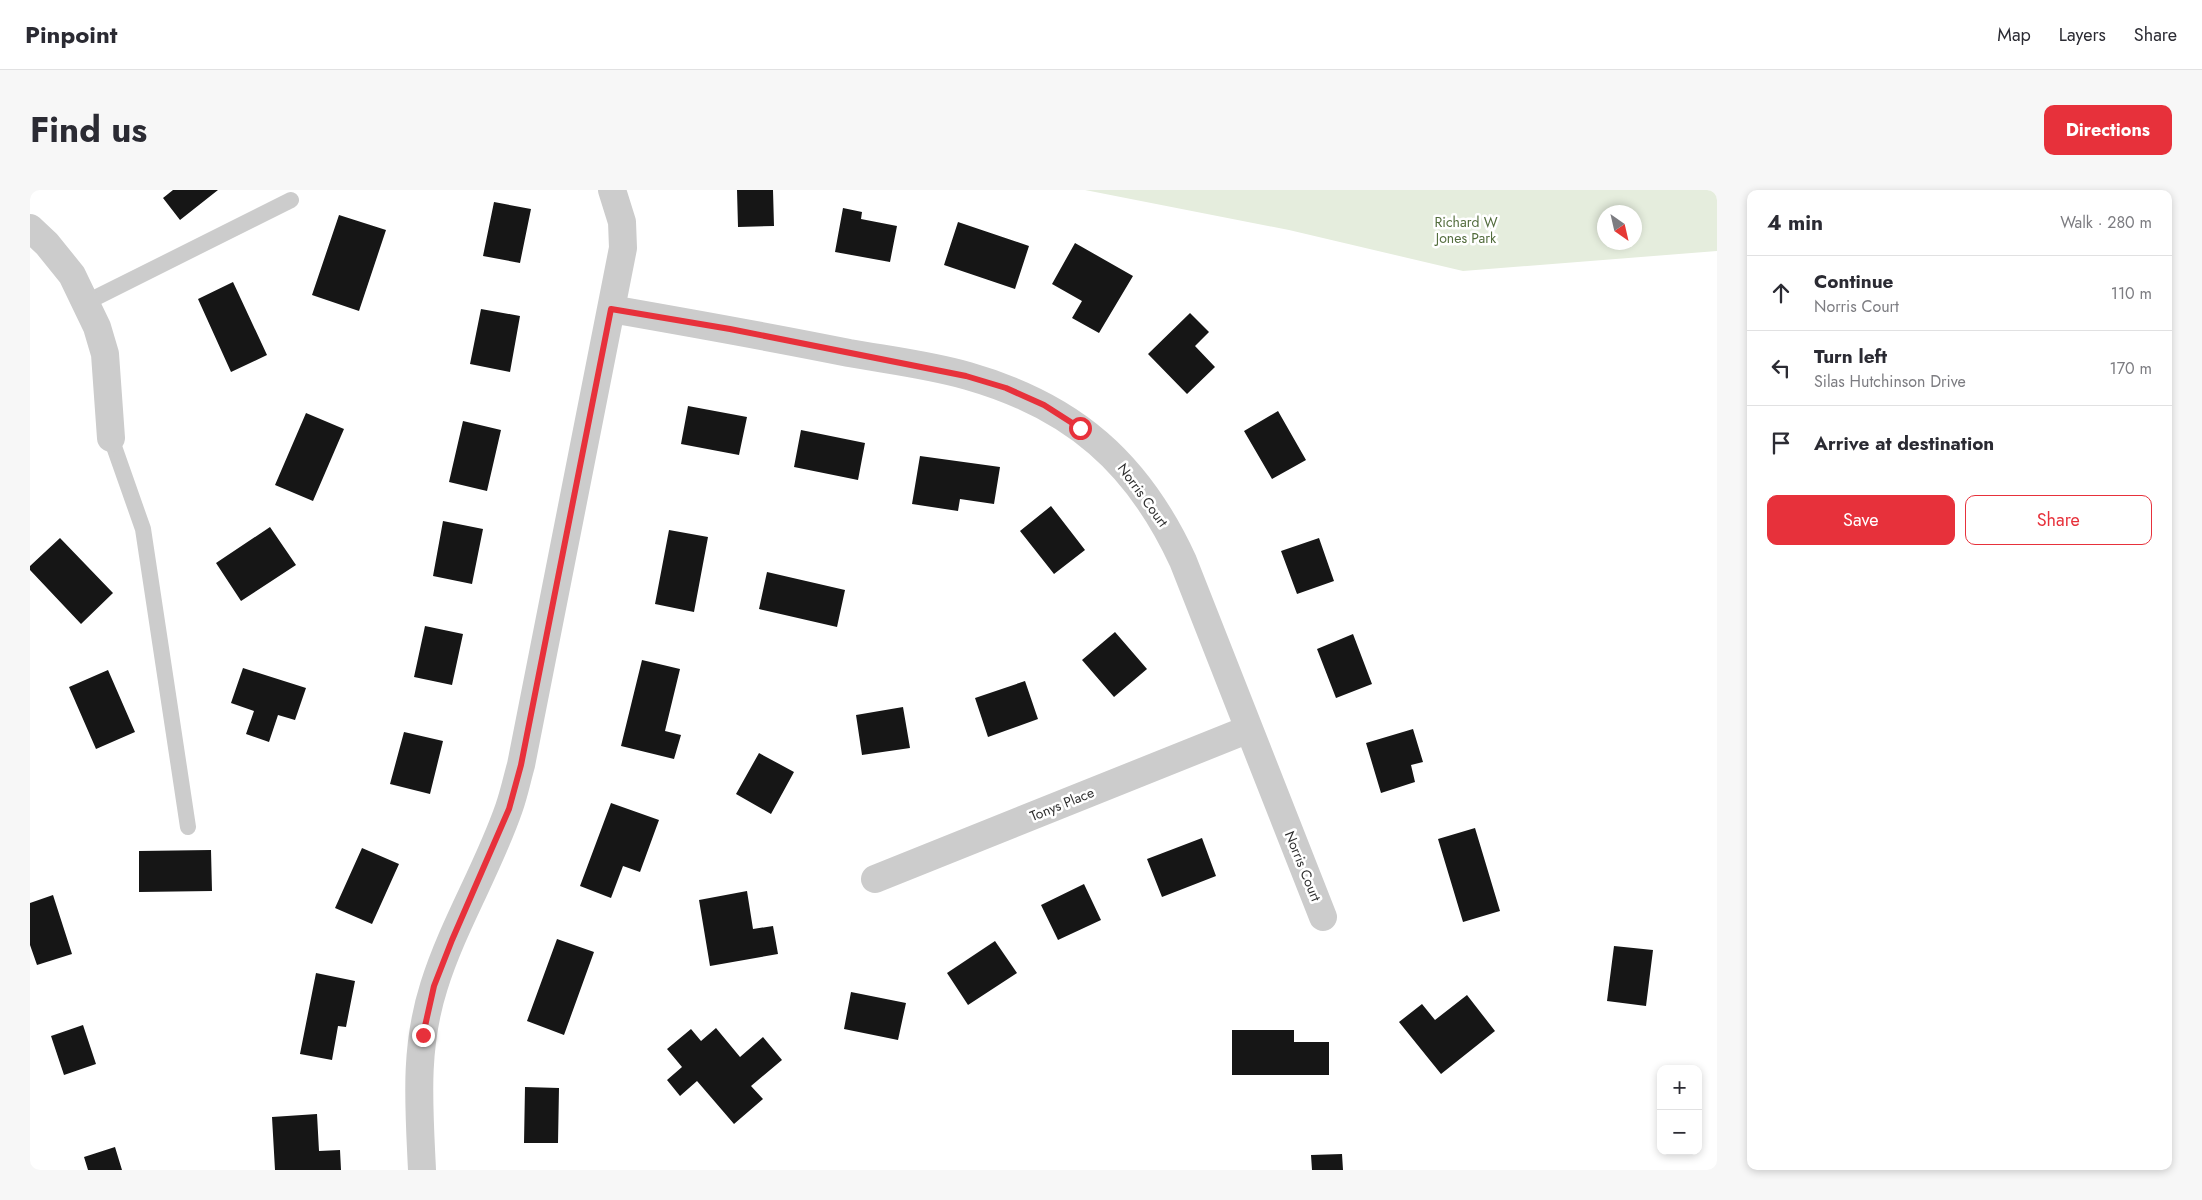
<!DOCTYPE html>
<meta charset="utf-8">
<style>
:root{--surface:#fff;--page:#f7f7f7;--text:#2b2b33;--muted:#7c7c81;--line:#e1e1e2;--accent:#e7313b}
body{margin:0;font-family:Jost,sans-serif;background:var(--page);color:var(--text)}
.controls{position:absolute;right:15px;bottom:15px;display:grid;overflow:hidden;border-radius:10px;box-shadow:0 2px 8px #0003}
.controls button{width:45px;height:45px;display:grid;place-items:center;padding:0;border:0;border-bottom:1px solid var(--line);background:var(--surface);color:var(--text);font:25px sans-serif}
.compass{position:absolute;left:1567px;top:15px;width:45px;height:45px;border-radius:50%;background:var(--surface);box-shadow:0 2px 8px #0003;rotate:146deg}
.stop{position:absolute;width:15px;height:15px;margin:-11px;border:4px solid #e7313b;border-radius:50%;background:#fff}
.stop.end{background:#e7313b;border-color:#fff;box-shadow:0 1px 5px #0008}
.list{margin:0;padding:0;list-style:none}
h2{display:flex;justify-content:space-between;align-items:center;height:65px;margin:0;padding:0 20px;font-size:21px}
h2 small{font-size:16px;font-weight:400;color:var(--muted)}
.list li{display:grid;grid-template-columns:32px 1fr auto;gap:15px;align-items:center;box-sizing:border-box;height:75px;padding:0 20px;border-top:1px solid var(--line)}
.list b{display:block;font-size:19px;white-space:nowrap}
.list p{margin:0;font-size:16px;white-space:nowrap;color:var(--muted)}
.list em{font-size:16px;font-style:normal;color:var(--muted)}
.actions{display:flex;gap:10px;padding:15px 20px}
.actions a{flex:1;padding:11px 0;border:1px solid var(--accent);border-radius:10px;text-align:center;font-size:18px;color:var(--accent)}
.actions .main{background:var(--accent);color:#fff}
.icon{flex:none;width:28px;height:28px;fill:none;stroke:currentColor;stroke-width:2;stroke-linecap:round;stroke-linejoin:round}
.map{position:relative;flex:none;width:1687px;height:980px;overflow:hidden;border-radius:10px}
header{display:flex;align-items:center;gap:30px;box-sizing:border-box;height:70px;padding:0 25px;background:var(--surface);border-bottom:1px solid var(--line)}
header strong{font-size:24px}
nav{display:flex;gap:28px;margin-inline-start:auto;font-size:18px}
.intro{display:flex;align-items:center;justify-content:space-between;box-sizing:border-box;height:120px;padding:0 30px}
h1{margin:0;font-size:35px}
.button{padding:12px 22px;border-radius:10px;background:var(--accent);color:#fff;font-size:18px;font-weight:700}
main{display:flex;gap:30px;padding:0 30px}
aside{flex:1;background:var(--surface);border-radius:10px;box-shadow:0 2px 8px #0003}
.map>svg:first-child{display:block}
.green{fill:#e5eddd;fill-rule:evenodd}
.building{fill:#161616}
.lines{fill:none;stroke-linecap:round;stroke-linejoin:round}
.service{stroke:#ccc;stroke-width:16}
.minor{stroke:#ccc;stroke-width:28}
.route{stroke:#e7313b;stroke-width:6}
.labels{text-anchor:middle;stroke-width:5;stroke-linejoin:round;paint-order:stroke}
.park-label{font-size:14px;fill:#526c3c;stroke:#fff}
.street-label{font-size:14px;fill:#2f2f2f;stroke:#fff}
</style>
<header>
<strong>Pinpoint</strong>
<nav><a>Map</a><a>Layers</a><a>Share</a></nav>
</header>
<div class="intro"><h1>Find us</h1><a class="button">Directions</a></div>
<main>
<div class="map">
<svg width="1687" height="980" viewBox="0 0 1687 980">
<rect width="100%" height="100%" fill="#fff"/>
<path class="green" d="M 1055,0 L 1687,0 L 1687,61 L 1433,81 L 1259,40 ZM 1574,22 L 1604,22 L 1604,52 L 1574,52 Z"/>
<path class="building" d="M 143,0 L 188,0 L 150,30 L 133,8 Z
M 707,0 L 743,0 L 744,36 L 708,37 Z
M 464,12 L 501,19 L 490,73 L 453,66 Z
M 813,18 L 832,22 L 831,29 L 867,36 L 860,72 L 805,62 Z
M 309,25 L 356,40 L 329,121 L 282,105 Z
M 928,32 L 999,56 L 985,99 L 914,75 Z
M 1045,53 L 1103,86 L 1069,143 L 1042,128 L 1052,111 L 1022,94 Z
M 203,92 L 237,165 L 201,182 L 168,109 Z
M 451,119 L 490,126 L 480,182 L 440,174 Z
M 1160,123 L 1179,142 L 1165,156 L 1185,177 L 1157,204 L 1118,164 Z
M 658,216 L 717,227 L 709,265 L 651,254 Z
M 1248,221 L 1276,270 L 1242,289 L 1214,241 Z
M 276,223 L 314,239 L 283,311 L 245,295 Z
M 433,231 L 471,240 L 457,301 L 419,292 Z
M 771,240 L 835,253 L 828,290 L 764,277 Z
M 890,266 L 970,277 L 964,314 L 930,309 L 928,321 L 882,314 Z
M 1021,316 L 1055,360 L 1024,384 L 990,341 Z
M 413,331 L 453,339 L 442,394 L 403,386 Z
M 240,337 L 266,375 L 211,411 L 186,373 Z
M 639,340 L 678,347 L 664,422 L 625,414 Z
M 30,348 L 83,403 L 51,434 L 0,380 L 0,376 Z
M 1289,348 L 1304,391 L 1267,404 L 1251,361 Z
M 737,382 L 815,400 L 807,437 L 729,419 Z
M 395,436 L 433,444 L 422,495 L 384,487 Z
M 1085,442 L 1117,479 L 1084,507 L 1052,470 Z
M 1323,444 L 1342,494 L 1306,508 L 1287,459 Z
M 612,470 L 650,479 L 635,541 L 651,545 L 644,569 L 591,556 Z
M 213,478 L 276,498 L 265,530 L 248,525 L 239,552 L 216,544 L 224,521 L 201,513 Z
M 78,480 L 105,542 L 66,559 L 39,497 Z
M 995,491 L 1008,529 L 958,547 L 945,508 Z
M 873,517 L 880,558 L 832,565 L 826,525 Z
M 1383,539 L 1393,572 L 1381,575 L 1385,592 L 1351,603 L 1336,553 Z
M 374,542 L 413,551 L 400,604 L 360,594 Z
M 729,563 L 764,582 L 741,624 L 706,604 Z
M 581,613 L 629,630 L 610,682 L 593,676 L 581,708 L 550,696 Z
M 1445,638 L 1470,721 L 1433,732 L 1408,649 Z
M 1172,648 L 1186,686 L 1132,707 L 1117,669 Z
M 332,658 L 369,674 L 342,734 L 305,718 Z
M 181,660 L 182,701 L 109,702 L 109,661 Z
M 1054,694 L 1071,730 L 1028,750 L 1011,715 Z
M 717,701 L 723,739 L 743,736 L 748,764 L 680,776 L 669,710 Z
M 23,705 L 42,764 L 7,775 L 0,755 L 0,713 Z
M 527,749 L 564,762 L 534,845 L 497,831 Z
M 965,751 L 987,783 L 938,815 L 917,783 Z
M 1584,756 L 1623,760 L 1616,816 L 1577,811 Z
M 286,783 L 325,791 L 316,837 L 308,836 L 302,870 L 270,864 Z
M 821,802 L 876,813 L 868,850 L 814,839 Z
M 1437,805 L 1465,841 L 1411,884 L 1369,832 L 1392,814 L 1405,830 Z
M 53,835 L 66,874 L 34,885 L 21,846 Z
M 686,838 L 710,867 L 733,847 L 752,870 L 721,896 L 733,909 L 704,934 L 667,891 L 650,906 L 637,890 L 652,877 L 637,859 L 661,839 L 671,851 Z
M 1202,840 L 1264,840 L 1264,852 L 1299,852 L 1299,885 L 1202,885 Z
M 495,897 L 529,898 L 528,953 L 494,953 Z
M 287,924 L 289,961 L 310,960 L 311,980 L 245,980 L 242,927 Z
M 85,957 L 92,980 L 58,980 L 54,967 Z
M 1312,964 L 1313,980 L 1282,980 L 1281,965 Z"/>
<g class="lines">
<path class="service" d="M 55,113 L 261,10
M 81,248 L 113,339 L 158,637"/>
<path class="minor" d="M 0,38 L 17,54 L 42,85 L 67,137 L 75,164 L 81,248
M 581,119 C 661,133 740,147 819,163 C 858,170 900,175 938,186 C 1043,216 1108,273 1153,371 L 1293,727
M 845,689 L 1219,539
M 392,980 C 389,915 384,859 404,796 C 423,735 458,679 479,618 C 484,604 487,589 491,575 L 593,58 L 592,32 L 582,0"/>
</g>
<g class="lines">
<path class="route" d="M 393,845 L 404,796 L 422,750 L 479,619 L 491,575 L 581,119 L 700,139 L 936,186 L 976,198 L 1014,215 L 1050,238"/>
</g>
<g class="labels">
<g class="park-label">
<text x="1436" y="37">Richard W<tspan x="1436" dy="16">Jones Park</tspan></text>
</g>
<g class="street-label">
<text transform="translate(1113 305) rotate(54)" y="5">Norris Court</text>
<text transform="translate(1032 614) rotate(-22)" y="5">Tonys Place</text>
<text transform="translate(1273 676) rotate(68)" y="5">Norris Court</text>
</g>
</g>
</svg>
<div class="controls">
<button>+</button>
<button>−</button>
</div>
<svg class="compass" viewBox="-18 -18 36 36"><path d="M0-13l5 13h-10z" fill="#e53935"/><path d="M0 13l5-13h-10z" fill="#7c7c81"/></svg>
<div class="stop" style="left:1050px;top:238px"></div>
<div class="stop end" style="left:393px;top:845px"></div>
</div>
<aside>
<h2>4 min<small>Walk · 280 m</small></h2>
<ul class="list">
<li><svg class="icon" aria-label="ahead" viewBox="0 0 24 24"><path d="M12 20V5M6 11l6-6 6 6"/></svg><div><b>Continue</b><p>Norris Court</p></div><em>110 m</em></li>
<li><svg class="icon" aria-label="left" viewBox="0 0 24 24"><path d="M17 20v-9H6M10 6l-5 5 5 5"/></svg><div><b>Turn left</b><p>Silas Hutchinson Drive</p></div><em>170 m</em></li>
<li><svg class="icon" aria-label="arrive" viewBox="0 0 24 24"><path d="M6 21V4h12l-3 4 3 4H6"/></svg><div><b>Arrive at destination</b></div></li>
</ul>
<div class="actions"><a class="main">Save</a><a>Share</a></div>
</aside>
</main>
